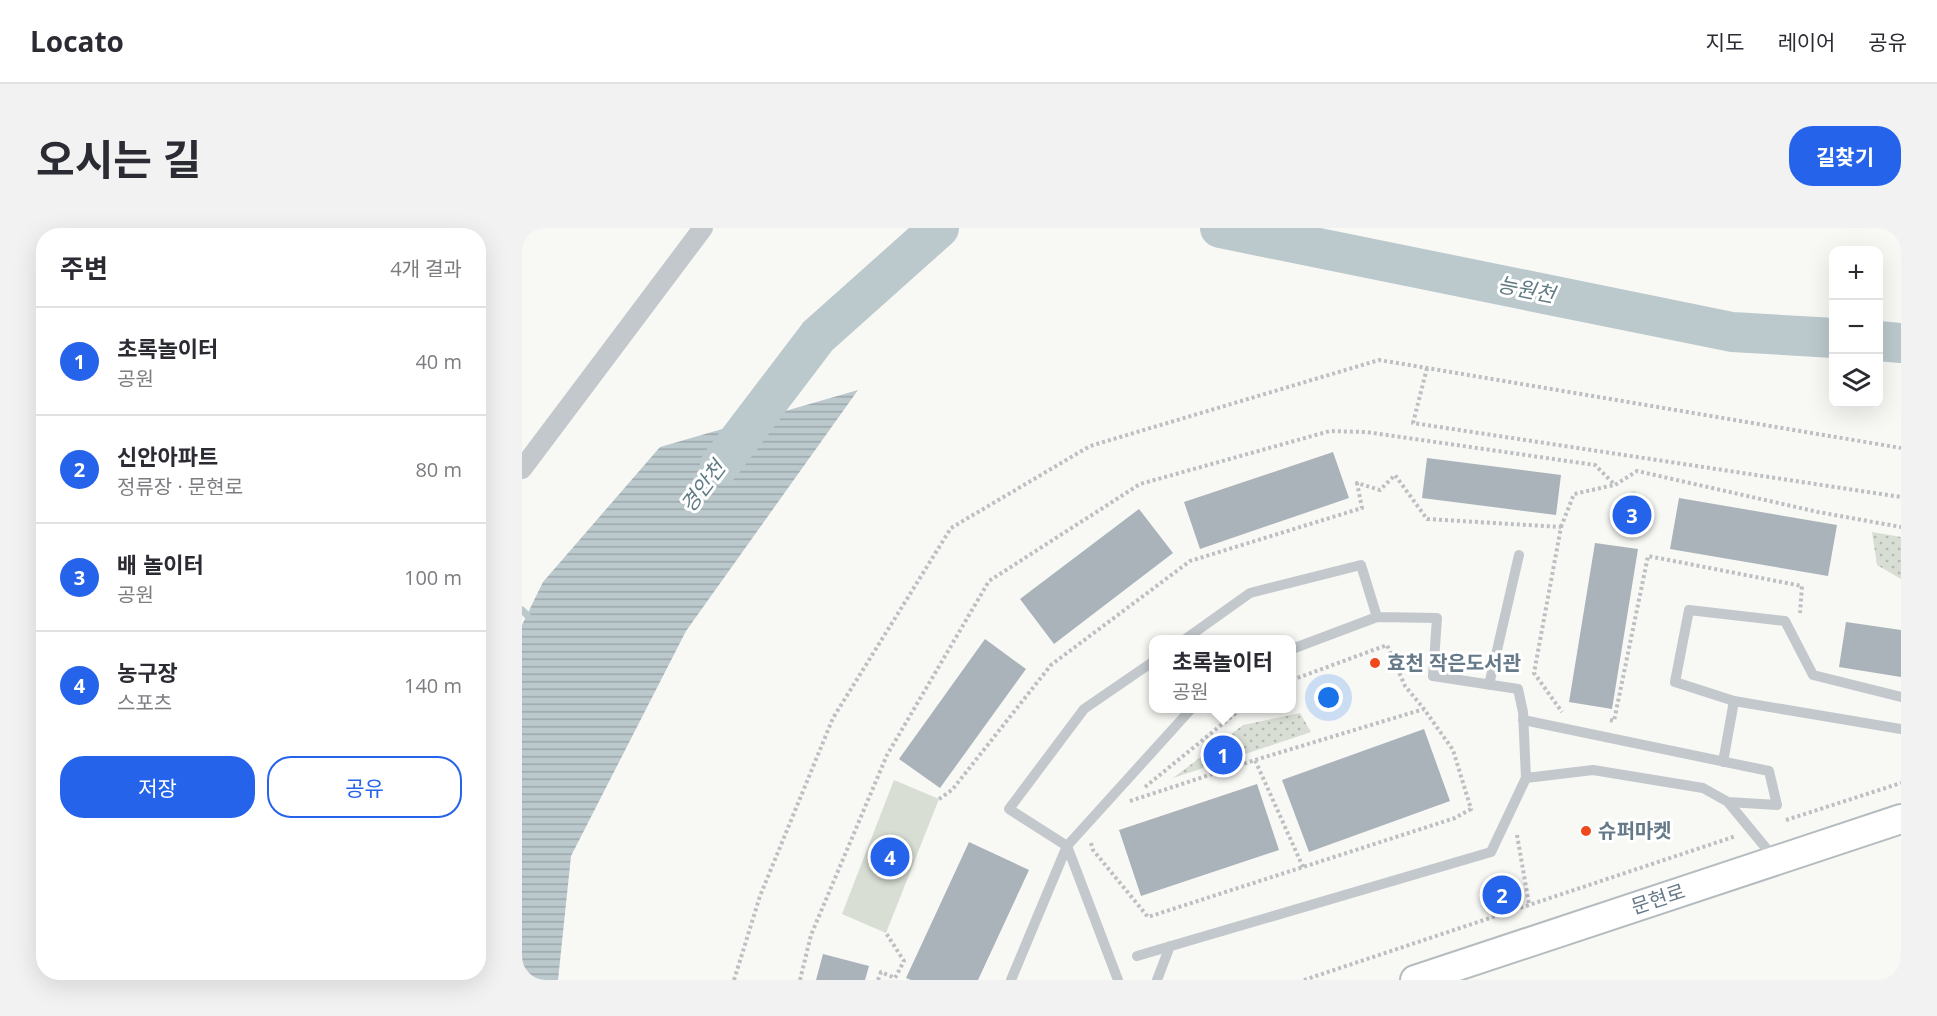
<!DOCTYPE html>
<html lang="ko">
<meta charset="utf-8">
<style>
:root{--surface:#fff;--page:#f2f2f3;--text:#2b2b33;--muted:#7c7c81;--line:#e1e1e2;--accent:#2563eb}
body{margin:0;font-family:"Open Sans","Noto Sans KR",sans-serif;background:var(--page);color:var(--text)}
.controls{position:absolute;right:18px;top:18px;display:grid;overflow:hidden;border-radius:12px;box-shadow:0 6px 24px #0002}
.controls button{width:54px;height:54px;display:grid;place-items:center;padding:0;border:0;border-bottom:2px solid var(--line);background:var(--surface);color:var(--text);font:30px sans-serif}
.you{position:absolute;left:807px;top:470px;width:21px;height:21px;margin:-15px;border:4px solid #fff;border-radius:50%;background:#1a73e8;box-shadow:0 0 0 9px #1a73e833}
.badge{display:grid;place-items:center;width:39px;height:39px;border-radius:50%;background:var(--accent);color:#fff;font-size:20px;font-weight:700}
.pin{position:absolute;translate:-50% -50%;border:3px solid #fff;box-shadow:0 2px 6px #0006}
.popup{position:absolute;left:627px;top:407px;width:147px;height:78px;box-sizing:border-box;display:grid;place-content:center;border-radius:12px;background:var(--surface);filter:drop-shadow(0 2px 4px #0005);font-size:20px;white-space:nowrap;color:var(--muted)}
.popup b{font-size:22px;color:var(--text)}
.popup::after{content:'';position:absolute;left:50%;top:100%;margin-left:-12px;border:12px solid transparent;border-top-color:var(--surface)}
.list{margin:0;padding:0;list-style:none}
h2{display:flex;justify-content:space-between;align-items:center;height:78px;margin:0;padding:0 24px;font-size:26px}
h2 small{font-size:20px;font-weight:400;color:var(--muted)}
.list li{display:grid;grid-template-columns:39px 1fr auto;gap:18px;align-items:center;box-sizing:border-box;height:108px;padding:0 24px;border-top:2px solid var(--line)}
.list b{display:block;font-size:22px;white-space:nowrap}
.list p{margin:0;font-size:20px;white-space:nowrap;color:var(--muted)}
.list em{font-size:20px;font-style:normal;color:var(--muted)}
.actions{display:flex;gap:12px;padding:18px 24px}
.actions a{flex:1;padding:14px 0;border:2px solid var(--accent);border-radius:24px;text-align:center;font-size:21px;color:var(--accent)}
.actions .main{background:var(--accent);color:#fff}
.icon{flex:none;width:33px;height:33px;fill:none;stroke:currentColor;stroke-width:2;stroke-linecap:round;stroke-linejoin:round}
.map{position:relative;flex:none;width:1379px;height:752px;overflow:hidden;border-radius:24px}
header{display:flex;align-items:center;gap:36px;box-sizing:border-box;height:84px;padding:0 30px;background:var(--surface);border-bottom:2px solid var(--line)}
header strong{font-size:28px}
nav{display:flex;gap:33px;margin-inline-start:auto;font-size:21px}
.intro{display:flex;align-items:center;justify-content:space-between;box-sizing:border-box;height:144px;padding:0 36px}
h1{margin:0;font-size:42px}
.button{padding:15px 27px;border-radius:24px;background:var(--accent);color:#fff;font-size:21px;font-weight:700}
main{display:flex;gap:36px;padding:0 36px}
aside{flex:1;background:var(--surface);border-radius:24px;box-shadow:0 6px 24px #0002}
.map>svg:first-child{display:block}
.grass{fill:url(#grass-dots)}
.garden{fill:#d8ded4}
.water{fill:url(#water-rules)}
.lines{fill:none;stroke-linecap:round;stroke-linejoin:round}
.stream{stroke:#bbc8cc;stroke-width:7}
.river{stroke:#bbc8cc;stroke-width:40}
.building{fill:#a9b3b9}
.secondary-casing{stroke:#b5bcc0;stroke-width:32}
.path{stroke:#bdc0c3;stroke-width:4;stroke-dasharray:3 3;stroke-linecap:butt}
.lane{stroke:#c3c8cc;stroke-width:10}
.street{stroke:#c3c8cc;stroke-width:20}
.secondary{stroke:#fff;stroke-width:28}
.poi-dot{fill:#f0491d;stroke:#fff;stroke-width:2}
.labels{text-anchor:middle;stroke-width:6;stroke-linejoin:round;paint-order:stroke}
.poi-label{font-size:20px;font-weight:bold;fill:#657988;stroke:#fff;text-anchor:start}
.street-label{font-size:20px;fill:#657988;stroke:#fff}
.water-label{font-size:21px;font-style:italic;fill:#607b84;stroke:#fff}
</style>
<header>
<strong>Locato</strong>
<nav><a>지도</a><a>레이어</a><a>공유</a></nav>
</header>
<div class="intro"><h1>오시는 길</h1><a class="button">길찾기</a></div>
<main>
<aside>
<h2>주변<small>4개 결과</small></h2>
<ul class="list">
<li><span class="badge">1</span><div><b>초록놀이터</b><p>공원</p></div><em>40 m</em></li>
<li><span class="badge">2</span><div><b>신안아파트</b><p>정류장 · 문현로</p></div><em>80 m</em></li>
<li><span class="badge">3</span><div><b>배 놀이터</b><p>공원</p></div><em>100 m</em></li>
<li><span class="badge">4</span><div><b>농구장</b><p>스포츠</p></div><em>140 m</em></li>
</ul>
<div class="actions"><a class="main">저장</a><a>공유</a></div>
</aside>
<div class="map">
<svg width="1379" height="752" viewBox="0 0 1379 752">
<defs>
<pattern id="grass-dots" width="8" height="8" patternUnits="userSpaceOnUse" patternTransform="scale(1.5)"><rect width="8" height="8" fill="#d8ded4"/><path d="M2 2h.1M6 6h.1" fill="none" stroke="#b3b9b2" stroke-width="1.8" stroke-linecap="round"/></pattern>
<pattern id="water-rules" width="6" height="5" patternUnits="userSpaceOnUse" patternTransform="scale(1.5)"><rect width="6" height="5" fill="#bbc8cc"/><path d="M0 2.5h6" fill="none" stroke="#9ca7ab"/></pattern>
</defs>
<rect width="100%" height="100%" fill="#f8f8f5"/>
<path class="grass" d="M 1112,263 L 1125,272 L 1128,291 L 1106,307 L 1090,283 L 1102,267 Z
M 1350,304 L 1379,309 L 1379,351 L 1355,337 Z
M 778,485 L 789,504 L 651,550 L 721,497 Z"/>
<path class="garden" d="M 372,552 L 417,571 L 364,705 L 320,686 Z"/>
<path class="water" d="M 336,162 L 164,403 L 49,628 L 36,752 L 0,752 L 0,397 L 21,354 L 138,219 Z"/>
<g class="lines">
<path class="stream" d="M 0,382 L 5,387"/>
<path class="river" d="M 698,0 L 1210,104 L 1312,110
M 1356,113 L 1379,115
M 198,237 L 296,108 L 417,0"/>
</g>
<path class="building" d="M 811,224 L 827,270 L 678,321 L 662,274 Z
M 905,230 L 1039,247 L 1034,287 L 900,270 Z
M 1157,270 L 1315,297 L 1306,348 L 1148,321 Z
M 617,281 L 651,325 L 532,416 L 498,371 Z
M 1073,315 L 1116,321 L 1090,481 L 1047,474 Z
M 1324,394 L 1379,402 L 1379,449 L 1317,439 Z
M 463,411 L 504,441 L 418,560 L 377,531 Z
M 902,501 L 928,573 L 787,624 L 760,552 Z
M 735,556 L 757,622 L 619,668 L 597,602 Z
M 447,614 L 507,642 L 456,752 L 389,752 L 384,750 Z
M 301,726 L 347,738 L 343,752 L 294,752 Z"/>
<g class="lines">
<defs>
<path id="secondary" d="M 893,752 L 1379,591"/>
</defs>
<use href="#secondary" class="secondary-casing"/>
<path class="path" d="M 905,140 L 891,195 L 1379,269
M 1039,299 L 1052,266 L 1092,257
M 770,452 L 865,417 L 883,458 L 902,481
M 1088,492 L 1092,493 L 1126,328 L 1280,358 L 1278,385
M 623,559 L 720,480
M 417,571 L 430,562 L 529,437 L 668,333 L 840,280 L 835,255 L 858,262 L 873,247 L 905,291 L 1039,299 L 1012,445 L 1040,484
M 608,573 L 733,532 L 781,639
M 1264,592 L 1379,555
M 995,607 L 1007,676
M 569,615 L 571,622 L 626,689 L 933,590 L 949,581 L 931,522 L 902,481 L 733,532
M 212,752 L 238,668 L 311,490 L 429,300 L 568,218 L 857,132 L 1379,220
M 278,752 L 289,707 L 365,527 L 467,353 L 618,256 L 808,203 L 844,204 L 1073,237 L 1093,257 L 1115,243 L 1296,284 L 1379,299
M 356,752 L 359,744 L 373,750 L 382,733 L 364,705
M 782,752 L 1214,608"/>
<path class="lane" d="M 662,412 L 728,365 L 839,337 L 855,389
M 770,421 L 855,389 L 915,390 L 911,448 L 996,461 L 1001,484 L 1004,550
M 632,433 L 562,481 L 487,581 L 545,618 L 670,480
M 967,457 L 997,327
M 1212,473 L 1153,454 L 1167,382 L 1263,393 L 1291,447 L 1379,469
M 1001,492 L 1247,543 L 1255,577 L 1206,574
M 1201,534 L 1212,473 L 1379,501
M 615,728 L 969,624 L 1004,550 L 1071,542 L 1181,560 L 1206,574 L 1253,631
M 489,752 L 545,618 L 596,752
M 635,752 L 648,718"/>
<path class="street" d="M 0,241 L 181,0"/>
<use href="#secondary" class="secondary"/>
</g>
<g class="poi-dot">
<circle cx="853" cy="435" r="6"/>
<circle cx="1064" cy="603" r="6"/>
</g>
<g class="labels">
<g class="poi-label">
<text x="865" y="442">효천 작은도서관</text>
<text x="1076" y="610">슈퍼마켓</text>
</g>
<g class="street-label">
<text transform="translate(1136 671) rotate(-18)" y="7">문현로</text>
</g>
<g class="water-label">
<text transform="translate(1004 62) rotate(11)" y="7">능원천</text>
<text transform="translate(181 259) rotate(-53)" y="7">경안천</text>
</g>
</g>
</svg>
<div class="controls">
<button>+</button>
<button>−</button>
<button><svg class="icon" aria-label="layers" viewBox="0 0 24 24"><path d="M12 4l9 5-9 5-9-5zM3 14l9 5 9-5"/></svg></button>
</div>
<div class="you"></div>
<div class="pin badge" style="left:701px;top:527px">1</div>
<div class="popup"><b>초록놀이터</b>공원</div>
<div class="pin badge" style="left:980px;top:667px">2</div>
<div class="pin badge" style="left:1110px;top:287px">3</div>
<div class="pin badge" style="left:368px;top:629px">4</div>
</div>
</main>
